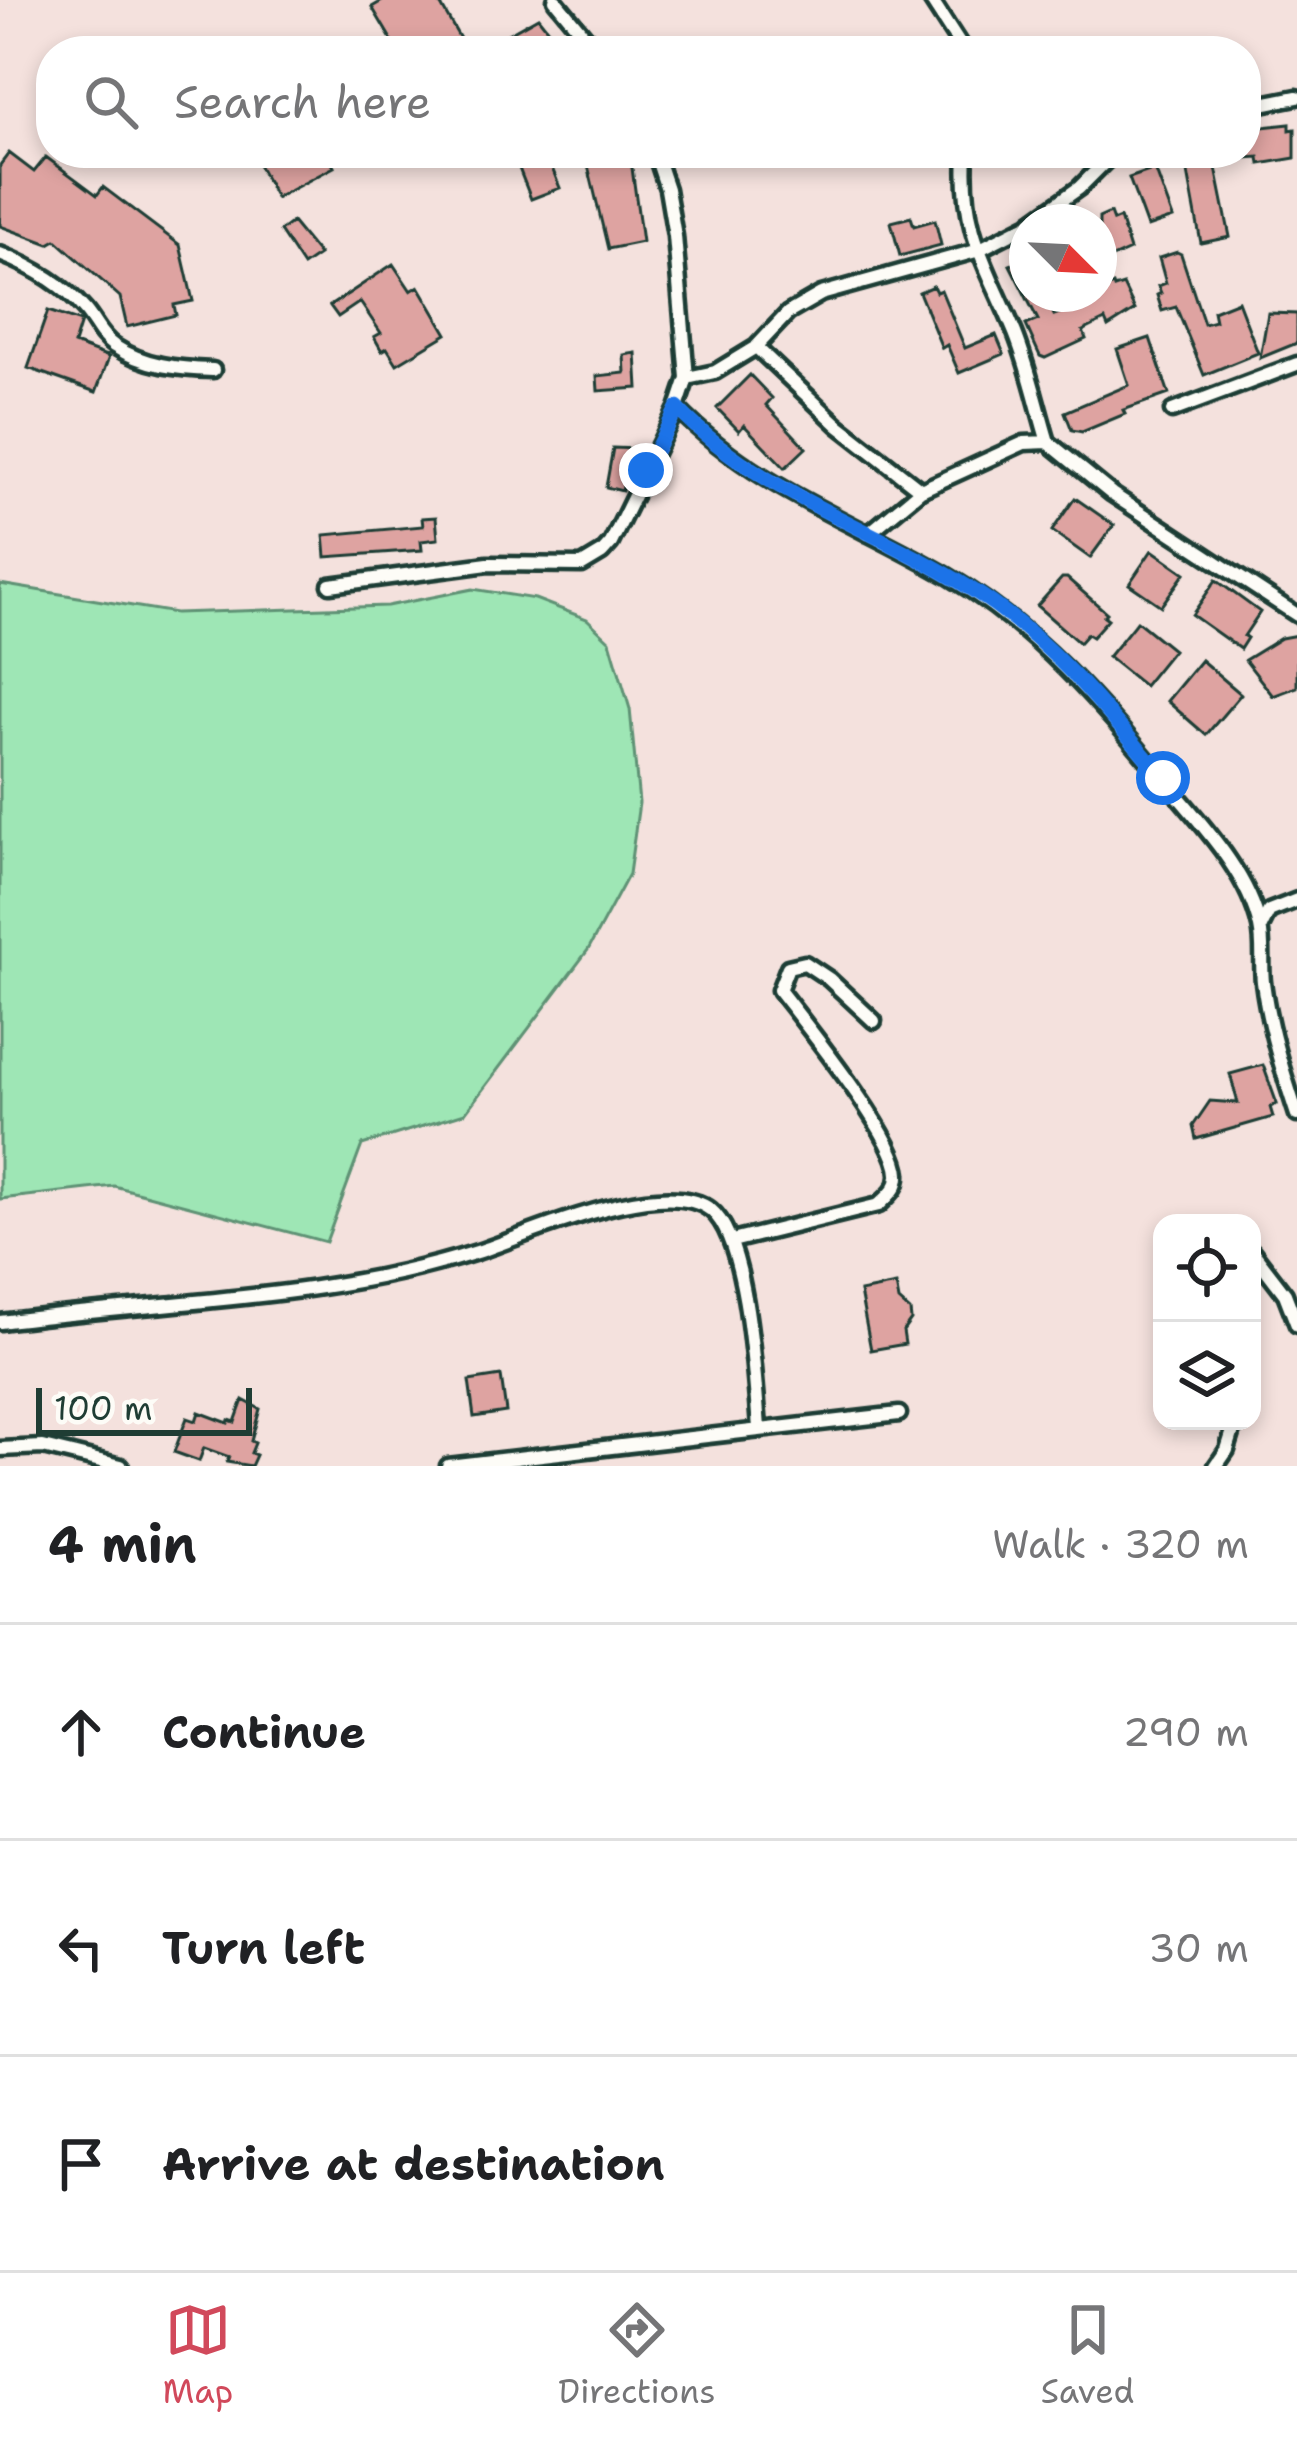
<!DOCTYPE html>
<meta charset="utf-8">
<style>
:root{--surface:#fff;--page:#f6f6f6;--text:#202124;--muted:#757577;--line:#e0e0e0;--accent:#d1495b}
body{margin:0;font-family:"Shantell Sans",sans-serif;background:var(--page);color:var(--text)}
.controls{position:absolute;right:36px;bottom:36px;display:grid;overflow:hidden;border-radius:24px;box-shadow:0 6px 18px #0003}
.controls button{width:108px;height:108px;display:grid;place-items:center;padding:0;border:0;border-bottom:3px solid var(--line);background:var(--surface);color:var(--text);font:60px sans-serif}
.compass{position:absolute;left:1009px;top:204px;width:108px;height:108px;border-radius:50%;background:var(--surface);box-shadow:0 6px 18px #0003;rotate:114deg}
.scale{position:absolute;left:36px;bottom:30px;width:216px;box-sizing:border-box;padding-left:12px;border:6px solid #1f3d34;border-top:0;font-size:33px;line-height:42px;white-space:nowrap;color:#1f3d34;-webkit-text-stroke:9px #fdfcf7;paint-order:stroke}
.stop{position:absolute;width:36px;height:36px;margin:-27px;border:9px solid #1a73e8;border-radius:50%;background:#fff}
.stop.end{background:#1a73e8;border-color:#fff;box-shadow:0 3px 12px #0008}
.list{margin:0;padding:0;list-style:none}
h2{display:flex;justify-content:space-between;align-items:center;height:156px;margin:0;padding:0 48px;font-size:51px}
h2 small{font-size:39px;font-weight:400;color:var(--muted)}
.list li{display:grid;grid-template-columns:78px 1fr auto;gap:36px;align-items:center;box-sizing:border-box;height:216px;padding:0 48px;border-top:3px solid var(--line)}
.list b{display:block;font-size:45px;white-space:nowrap}
.list em{font-size:39px;font-style:normal;color:var(--muted)}
.icon{flex:none;width:66px;height:66px;fill:none;stroke:currentColor;stroke-width:2;stroke-linecap:round;stroke-linejoin:round}
.map{position:relative;flex:none;width:1297px;height:1466px;overflow:hidden}
.search{position:absolute;background:var(--surface);box-shadow:0 6px 18px #0003;left:36px;right:36px;top:36px;height:132px;display:flex;align-items:center;gap:30px;box-sizing:border-box;padding:0 42px;border-radius:48px;color:var(--muted);font-size:45px}
.sheet{height:804px;background:var(--surface)}
nav{display:flex;justify-content:space-around;align-items:center;box-sizing:border-box;height:168px;border-top:3px solid var(--line);background:var(--surface);font-size:33px;color:var(--muted)}
nav a{display:grid;justify-items:center;gap:6px}
nav .on{color:var(--accent)}
.map>svg:first-child{display:block}
.green{fill:#9ee6b5;stroke:#5e9274;stroke-width:3}
.building{fill:#dea3a1;stroke:#1f3d34;stroke-width:3}
.lines{fill:none;stroke-linecap:round;stroke-linejoin:round}
.street-casing{stroke:#1f3d34;stroke-width:21}
.street{stroke:#fdfcf7;stroke-width:12}
.route{stroke:#1a73e8;stroke-width:15}
</style>
<div class="map">
<svg width="1297" height="1466" viewBox="0 0 1297 1466">
<rect width="100%" height="100%" fill="#f4e1dd"/>
<filter id="ink" filterUnits="userSpaceOnUse"><feTurbulence type="fractalNoise" baseFrequency=".00833" numOctaves="2"/><feDisplacementMap in="SourceGraphic" scale="24" xChannelSelector="R" yChannelSelector="G"/><feConvolveMatrix kernelMatrix="1 2 1 2 8 2 1 2 1" color-interpolation-filters="sRGB"/></filter>
<g filter="url(#ink)">
<path class="green" d="M 0,584 L 175,613 L 387,606 L 473,589 L 535,599 L 587,619 L 610,641 L 630,709 L 639,803 L 629,874 L 588,950 L 465,1113 L 362,1145 L 326,1242 L 114,1186 L 0,1199 Z"/>
<path class="building" d="M 384,0 L 438,0 L 467,51 L 398,51 L 372,7 Z
M 538,17 L 565,51 L 514,51 L 504,36 Z
M 1290,124 L 1290,130 L 1295,129 L 1295,158 L 1260,164 L 1259,157 L 1246,158 L 1246,135 L 1252,134 L 1253,128 Z
M 9,153 L 34,172 L 46,157 L 97,195 L 103,187 L 180,245 L 193,301 L 174,305 L 176,315 L 127,327 L 120,297 L 56,240 L 49,244 L 0,226 L 0,165 Z
M 252,153 L 326,153 L 334,167 L 276,198 Z
M 513,153 L 546,153 L 560,188 L 531,199 Z
M 585,153 L 630,153 L 642,242 L 608,249 Z
M 1192,153 L 1213,153 L 1230,237 L 1201,243 L 1185,156 Z
M 1155,169 L 1173,218 L 1147,227 L 1129,178 Z
M 1110,213 L 1113,221 L 1120,218 L 1130,250 L 1099,264 L 1099,218 Z
M 911,217 L 914,226 L 935,220 L 941,245 L 900,256 L 891,222 Z
M 292,222 L 319,255 L 303,266 L 280,231 Z
M 1177,252 L 1181,254 L 1204,324 L 1215,321 L 1213,311 L 1238,301 L 1258,353 L 1204,375 L 1176,307 L 1162,311 L 1157,295 L 1161,293 L 1158,286 L 1166,283 L 1159,258 Z
M 1027,258 L 1027,294 L 1044,294 L 1054,315 L 1096,299 L 1094,294 L 1113,285 L 1114,288 L 1123,285 L 1135,310 L 1108,327 L 1105,320 L 1083,331 L 1086,339 L 1045,358 L 1040,356 L 1026,325 L 1038,320 L 1010,265 Z
M 393,264 L 411,291 L 419,286 L 447,334 L 397,364 L 387,348 L 382,351 L 374,337 L 381,333 L 360,302 L 338,317 L 330,306 Z
M 933,286 L 936,292 L 941,290 L 965,348 L 996,335 L 1004,354 L 959,373 L 947,345 L 942,348 L 919,292 Z
M 48,311 L 81,322 L 74,344 L 109,357 L 96,392 L 28,368 Z
M 1268,313 L 1297,314 L 1297,343 L 1260,358 Z
M 1150,338 L 1169,394 L 1123,410 L 1125,414 L 1082,432 L 1072,430 L 1065,412 L 1129,385 L 1117,349 Z
M 636,353 L 638,388 L 598,391 L 597,376 L 625,373 L 624,355 Z
M 750,375 L 772,398 L 766,405 L 806,448 L 785,468 L 744,425 L 739,431 L 717,408 Z
M 613,448 L 637,449 L 636,467 L 633,474 L 626,473 L 622,491 L 606,487 Z
M 1075,498 L 1114,525 L 1090,558 L 1052,531 Z
M 436,517 L 438,539 L 421,541 L 422,550 L 326,557 L 324,535 L 423,526 L 422,518 Z
M 1152,550 L 1185,573 L 1161,606 L 1129,584 Z
M 1062,578 L 1067,578 L 1107,613 L 1104,616 L 1108,619 L 1092,637 L 1087,634 L 1079,643 L 1037,606 Z
M 1216,580 L 1260,612 L 1244,636 L 1247,638 L 1240,649 L 1192,615 Z
M 1137,621 L 1173,650 L 1144,686 L 1108,657 Z
M 1297,635 L 1297,687 L 1273,696 L 1245,660 L 1281,638 Z
M 1201,660 L 1241,694 L 1206,735 L 1167,701 Z
M 1263,1065 L 1277,1104 L 1270,1107 L 1273,1117 L 1196,1139 L 1193,1126 L 1210,1101 L 1238,1103 L 1230,1074 Z
M 896,1285 L 899,1301 L 910,1311 L 911,1320 L 903,1331 L 905,1344 L 871,1350 L 860,1292 Z
M 501,1376 L 506,1412 L 474,1417 L 469,1381 Z
M 243,1400 L 260,1409 L 251,1441 L 255,1443 L 251,1453 L 256,1455 L 251,1466 L 227,1462 L 229,1457 L 204,1448 L 199,1461 L 174,1452 L 187,1418 L 196,1421 L 199,1412 L 228,1423 L 229,1420 L 235,1422 Z"/>
<g class="lines">
<defs>
<path id="street" d="M 555,0 L 597,51
M 931,0 L 964,51
M 1246,107 L 1297,97
M 966,153 C 961,232 987,265 1015,333 C 1029,368 1037,406 1048,442
M 1031,222 L 1079,188 L 1114,153
M 0,254 C 31,266 63,284 85,310 C 96,323 100,336 114,346 C 144,366 178,369 213,370
M 756,347 L 838,425 L 921,490 L 1024,443 L 1048,442 L 1112,494 L 1297,615
M 687,378 L 715,372 L 756,347 L 788,313 L 821,294 L 976,251 L 1027,225
M 677,408 C 753,487 855,522 948,576 C 1038,629 1100,703 1166,782 C 1201,824 1248,872 1260,927 C 1264,945 1261,964 1263,982 C 1269,1028 1283,1072 1297,1115
M 1172,411 L 1297,364
M 868,534 L 921,490
M 330,585 L 488,564 L 582,565 L 602,553 L 611,543 L 677,408 L 687,378 L 675,236 L 667,189 L 655,153
M 1261,927 L 1269,911 L 1297,900
M 732,1241 L 879,1205 C 888,1196 899,1188 898,1174 C 897,1137 805,1024 779,990 L 788,967 L 805,963 L 829,979 L 874,1021
M 1252,1251 L 1285,1294 L 1297,1325
M 0,1322 C 157,1301 324,1301 477,1252 C 529,1235 664,1173 711,1210 C 748,1240 755,1379 759,1428
M 0,1449 L 43,1447 L 121,1466
M 448,1466 L 899,1414
M 1216,1466 L 1227,1450 L 1236,1421"/>
</defs>
<use href="#street" class="street-casing"/>
<use href="#street" class="street"/>
</g>
</g>
<g class="lines" filter="url(#ink)">
<path class="route" d="M 646,470 L 677,408 C 762,497 881,529 982,596 C 1054,644 1108,712 1163,778"/>
</g>
</svg>
<div class="controls">
<button><svg class="icon" aria-label="locate" viewBox="0 0 24 24"><circle cx="12" cy="12" r="6"/><path d="M12 2v4M12 18v4M2 12h4M18 12h4"/></svg></button>
<button><svg class="icon" aria-label="layers" viewBox="0 0 24 24"><path d="M12 4l9 5-9 5-9-5zM3 14l9 5 9-5"/></svg></button>
</div>
<svg class="compass" viewBox="-18 -18 36 36"><path d="M0-13l5 13h-10z" fill="#e53935"/><path d="M0 13l5-13h-10z" fill="#757577"/></svg>
<div class="scale">100 m</div>
<div class="stop" style="left:1163px;top:778px"></div>
<div class="stop end" style="left:646px;top:470px"></div>
<div class="search"><svg class="icon" aria-label="search" viewBox="0 0 24 24"><circle cx="10" cy="10" r="6"/><path d="M15 15l6 6"/></svg>Search here</div>
</div>
<section class="sheet">
<h2>4 min<small>Walk · 320 m</small></h2>
<ul class="list">
<li><svg class="icon" aria-label="ahead" viewBox="0 0 24 24"><path d="M12 20V5M6 11l6-6 6 6"/></svg><div><b>Continue</b></div><em>290 m</em></li>
<li><svg class="icon" aria-label="left" viewBox="0 0 24 24"><path d="M17 20v-9H6M10 6l-5 5 5 5"/></svg><div><b>Turn left</b></div><em>30 m</em></li>
<li><svg class="icon" aria-label="arrive" viewBox="0 0 24 24"><path d="M6 21V4h12l-3 4 3 4H6"/></svg><div><b>Arrive at destination</b></div></li>
</ul>
</section>
<nav>
<a class="on"><svg class="icon" aria-label="map" viewBox="0 0 24 24"><path d="M3 6l6-2 6 2 6-2v14l-6 2-6-2-6 2zM9 4v14M15 6v14"/></svg>Map</a>
<a><svg class="icon" aria-label="directions" viewBox="0 0 24 24"><path d="M12 3l9 9-9 9-9-9zM9 14v-3h6M13 9l2 2-2 2"/></svg>Directions</a>
<a><svg class="icon" aria-label="saved" viewBox="0 0 24 24"><path d="M7 4h10v16l-5-4-5 4z"/></svg>Saved</a>
</nav>
